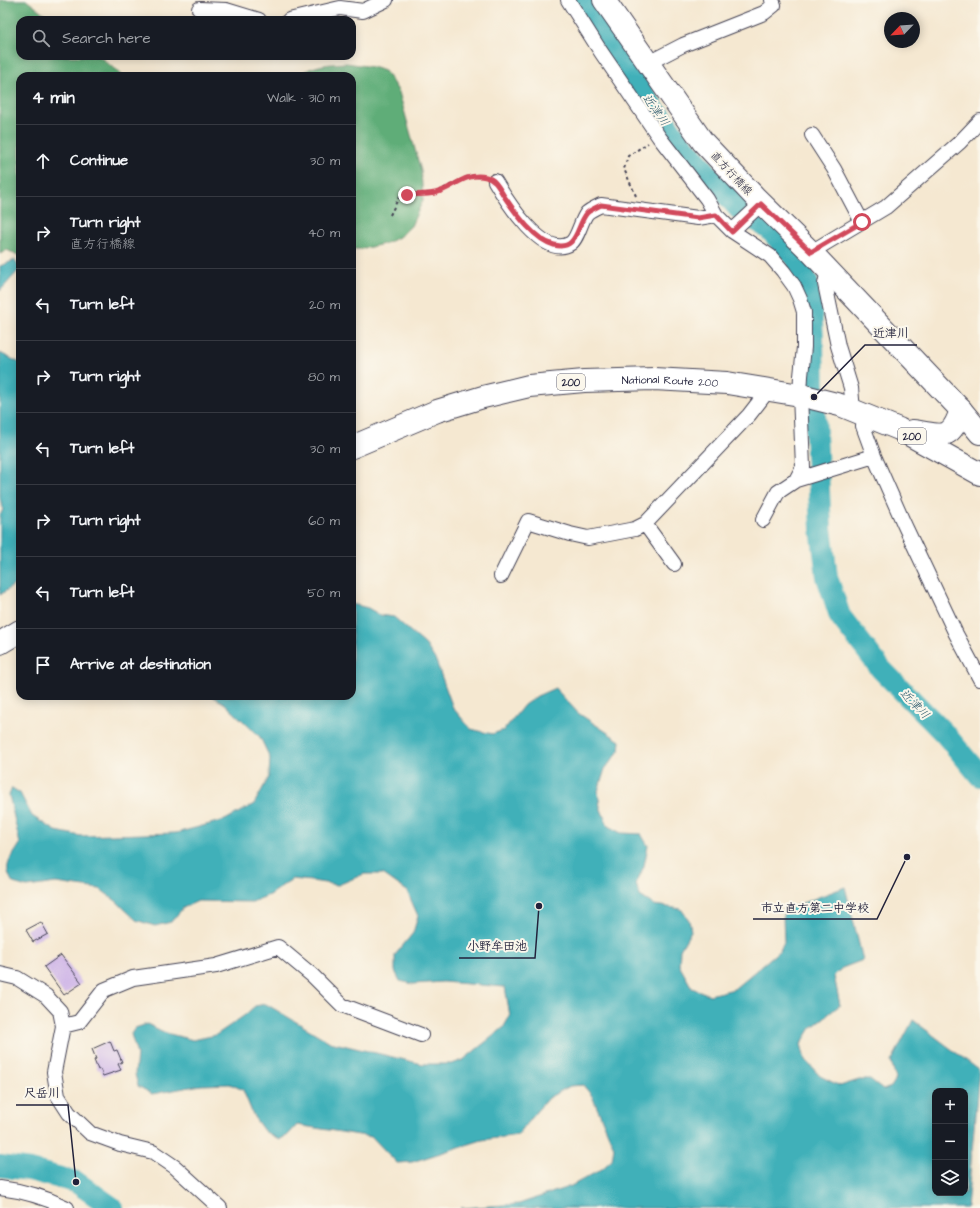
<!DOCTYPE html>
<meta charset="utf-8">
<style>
:root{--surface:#171b24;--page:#242831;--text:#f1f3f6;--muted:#9ea1a6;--line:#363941}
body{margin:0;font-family:"Architects Daughter","Klee One",sans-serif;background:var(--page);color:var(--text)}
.controls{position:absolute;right:12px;bottom:12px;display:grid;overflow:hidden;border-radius:8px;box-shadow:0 2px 10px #0003}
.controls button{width:36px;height:36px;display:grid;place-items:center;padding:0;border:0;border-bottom:1px solid var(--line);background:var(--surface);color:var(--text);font:20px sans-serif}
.compass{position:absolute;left:884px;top:12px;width:36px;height:36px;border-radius:50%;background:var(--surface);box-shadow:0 2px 10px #0003;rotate:245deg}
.stop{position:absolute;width:12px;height:12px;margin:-9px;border:3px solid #d1495b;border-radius:50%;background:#fff}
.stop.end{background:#d1495b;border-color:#fff;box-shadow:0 1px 4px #0008}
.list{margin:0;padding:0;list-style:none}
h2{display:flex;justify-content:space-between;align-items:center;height:52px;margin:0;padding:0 16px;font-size:17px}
h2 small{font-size:13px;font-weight:400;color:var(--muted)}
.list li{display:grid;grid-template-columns:26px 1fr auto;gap:12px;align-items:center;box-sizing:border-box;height:72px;padding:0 16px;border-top:1px solid var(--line)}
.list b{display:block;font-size:15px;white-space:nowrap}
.list p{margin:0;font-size:13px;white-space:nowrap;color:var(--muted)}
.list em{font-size:13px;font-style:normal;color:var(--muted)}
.icon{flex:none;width:22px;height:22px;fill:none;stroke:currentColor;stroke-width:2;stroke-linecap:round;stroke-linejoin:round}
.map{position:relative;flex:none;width:980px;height:1208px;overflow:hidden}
.search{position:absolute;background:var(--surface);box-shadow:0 2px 10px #0003;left:16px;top:16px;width:340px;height:44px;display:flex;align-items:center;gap:10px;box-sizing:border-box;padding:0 14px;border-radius:12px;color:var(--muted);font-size:15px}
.panel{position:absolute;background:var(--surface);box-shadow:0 2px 10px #0003;left:16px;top:72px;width:340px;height:628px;border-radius:12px}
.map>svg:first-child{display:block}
.forest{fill:#5fad78;stroke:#40685a}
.water{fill:#3fb0b9;stroke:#30697a;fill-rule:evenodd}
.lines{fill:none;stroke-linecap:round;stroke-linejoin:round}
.river{stroke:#3fb0b9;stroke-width:22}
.building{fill:#cdb3e7}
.street-casing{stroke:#424052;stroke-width:16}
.primary-casing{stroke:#424052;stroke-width:24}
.highway-casing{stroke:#424052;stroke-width:24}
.path{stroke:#424052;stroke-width:2;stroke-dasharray:3 3;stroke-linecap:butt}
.street{stroke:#fff;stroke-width:14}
.primary{stroke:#fff;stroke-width:22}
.highway{stroke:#fff;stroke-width:22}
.route{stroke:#d1495b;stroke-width:5}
.labels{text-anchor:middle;stroke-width:4;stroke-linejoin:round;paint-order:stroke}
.shield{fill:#fbf7ec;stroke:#636270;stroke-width:1}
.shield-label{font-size:10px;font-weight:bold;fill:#22223b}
.street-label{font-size:11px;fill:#22223b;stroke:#fbf7ec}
.water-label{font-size:12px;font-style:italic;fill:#2e5b6d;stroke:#fbf7ec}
.leader{fill:none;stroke:#22223b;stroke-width:1.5}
.callout-dot{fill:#22223b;stroke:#fbf7ec;stroke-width:1.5}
.callout-label{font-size:12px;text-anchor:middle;font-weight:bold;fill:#22223b;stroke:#fbf7ec;stroke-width:4;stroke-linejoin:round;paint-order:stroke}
</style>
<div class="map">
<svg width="980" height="1208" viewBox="0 0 980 1208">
<rect width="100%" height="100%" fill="#fbf7ec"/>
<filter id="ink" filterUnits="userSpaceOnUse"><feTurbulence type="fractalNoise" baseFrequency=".025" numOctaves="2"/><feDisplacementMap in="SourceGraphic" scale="8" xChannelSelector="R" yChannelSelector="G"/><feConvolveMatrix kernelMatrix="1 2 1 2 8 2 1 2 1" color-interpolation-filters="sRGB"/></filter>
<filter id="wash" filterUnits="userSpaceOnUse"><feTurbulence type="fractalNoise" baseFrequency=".012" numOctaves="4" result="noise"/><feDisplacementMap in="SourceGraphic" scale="16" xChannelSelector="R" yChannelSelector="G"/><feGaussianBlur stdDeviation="0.9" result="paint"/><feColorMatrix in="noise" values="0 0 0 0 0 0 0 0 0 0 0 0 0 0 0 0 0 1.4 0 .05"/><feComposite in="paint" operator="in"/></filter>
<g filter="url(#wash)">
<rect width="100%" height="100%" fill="#f5e8d1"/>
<path class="forest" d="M 0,0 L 26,0 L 53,20 L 20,20 L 20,56 L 99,56 L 123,76 L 20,76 L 20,256 L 7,250 L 0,254 Z
M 347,63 L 372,67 L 385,71 L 399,92 L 421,171 L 423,200 L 411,226 L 399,237 L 384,244 L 361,249 L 352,249 L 352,76 L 298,76 C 314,64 329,64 347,63 Z"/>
<path class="water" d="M 15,260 L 20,269 L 0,291 L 0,266 Z
M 0,353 L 20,363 L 20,581 L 0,595 L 0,516 L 3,509 L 0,498 Z
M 352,604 L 368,608 L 380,615 L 394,617 L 426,645 L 436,661 L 453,708 L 471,729 L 492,734 L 504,730 L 524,705 L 537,696 L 555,688 L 578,713 L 620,741 L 619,751 L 605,769 L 598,791 L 600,807 L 608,826 L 621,833 L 641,834 L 648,846 L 644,866 L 636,884 L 640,896 L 654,905 L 681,909 L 689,920 L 691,931 L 680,950 L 679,965 L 692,988 L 710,995 L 734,989 L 780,950 L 784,942 L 783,915 L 787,909 L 845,887 L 863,960 L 842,968 L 834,976 L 840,1005 L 811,1028 L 801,1044 L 805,1060 L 820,1076 L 840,1086 L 859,1080 L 870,1080 L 883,1090 L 891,1087 L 896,1079 L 891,1062 L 913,1020 L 979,1070 L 967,1208 L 461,1208 L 519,1204 L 571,1186 L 602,1169 L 612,1160 L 614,1147 L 592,1096 L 583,1085 L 570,1086 L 548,1098 L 530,1119 L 518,1135 L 482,1140 L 412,1162 L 397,1163 L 372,1137 L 297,1125 L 289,1134 L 279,1140 L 264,1131 L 254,1117 L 243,1090 L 230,1084 L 201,1085 L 152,1094 L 138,1086 L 135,1074 L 137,1055 L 131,1034 L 135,1028 L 147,1024 L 166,1033 L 193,1040 L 216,1035 L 245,1015 L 255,1006 L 266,1004 L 330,1042 L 422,1064 L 452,1064 L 463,1060 L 503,1028 L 510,1016 L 505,987 L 443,982 L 413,984 L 400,981 L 395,971 L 395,955 L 413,933 L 418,916 L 407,891 L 383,874 L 364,874 L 338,885 L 312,881 L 292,879 L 269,895 L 252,902 L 198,901 L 183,908 L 171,922 L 155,926 L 136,920 L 116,901 L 100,889 L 56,883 L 27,887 L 13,883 C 2,865 10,861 20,844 L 9,795 L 12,788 L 20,793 L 32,816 L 56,831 L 81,836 L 176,833 L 225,820 L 254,804 L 269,777 L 270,758 L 260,737 L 224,703 L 212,696 L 352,696 ZM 935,1091 L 965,1091 L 965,1193 L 935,1193 Z"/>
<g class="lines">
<path class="river" d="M 582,0 C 604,40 632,75 657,114 L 661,116 L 675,136 L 739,209 L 769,229 L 795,258 L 807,281 L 811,306 L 813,340 L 814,397 L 821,528 L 827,577 L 840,616 L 881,669 L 945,734 L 980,776
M 0,1166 L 30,1170 L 76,1182 L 113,1208"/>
</g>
<g id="blocks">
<path class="building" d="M 41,922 L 48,934 L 33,942 L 26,930 Z
M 61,955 L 82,983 L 64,995 L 44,967 Z
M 110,1041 L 114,1051 L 117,1050 L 122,1062 L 118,1064 L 121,1070 L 103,1076 L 100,1069 L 98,1070 L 94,1060 L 96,1059 L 92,1049 Z"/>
</g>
</g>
<g filter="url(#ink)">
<use href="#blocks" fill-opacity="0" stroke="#424052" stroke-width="1"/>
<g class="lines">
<defs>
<path id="street" d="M 568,0 L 601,52 L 659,137 L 707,199 L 716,215 L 732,231 L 770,256 L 783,271 L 794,286 L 800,299 L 804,312 L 804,347 L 801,376 L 800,395 L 803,467 L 796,480 L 778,492 L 763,520
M 199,9 L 226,10 L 259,20
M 289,20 L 340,8 L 363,11 L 386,0
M 648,63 L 683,45 L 764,13 L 774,5 L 772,0
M 812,135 L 834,169 L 862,222
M 495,181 C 506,200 544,261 571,243 C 578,238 581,220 587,213 C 590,210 597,207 601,205 L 698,218 L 716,215
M 732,231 L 761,204
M 811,252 L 886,207 L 960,142 L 980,121
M 828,270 L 825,284 L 838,346 L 851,388 L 853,410
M 864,415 L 863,426 L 874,456 L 904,524 L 956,634 L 980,679
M 796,480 L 874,456
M 645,524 L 674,564
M 501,576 L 528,521 L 570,534 L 588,538 L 635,529 L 645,524 L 749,415 L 763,397 L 762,389
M 0,974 L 17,978 L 46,996 L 60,1011 L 63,1026 L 54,1072 L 58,1096 L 69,1113 L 90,1133 L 120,1144 L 153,1152 L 175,1167 L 220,1208
M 63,1026 L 79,1022 L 104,990 L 133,978 L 216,966 L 278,947 L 313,976 L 342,1005 L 421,1035
M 0,1188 C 24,1191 45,1197 67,1208"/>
<path id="primary" d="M 604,0 L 703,142 L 755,197 L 811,252 L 961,410 L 980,433"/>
<g id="highway">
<path d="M 912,431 C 940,434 950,444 961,410"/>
<path id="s1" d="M 352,447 L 437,411 L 483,397 L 529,386 L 584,381 L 654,379 L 727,383 L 800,395 L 840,405 L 899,429 L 980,474"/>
<path d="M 0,643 L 20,631"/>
</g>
</defs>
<use href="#street" class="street-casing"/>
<use href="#primary" class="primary-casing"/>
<use href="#highway" class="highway-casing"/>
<path class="path" d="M 636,196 L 624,169 L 628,156 L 648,143
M 390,215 L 399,197 L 407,195 L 435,193 L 470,176 L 483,177"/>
<use href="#street" class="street"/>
<use href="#primary" class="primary"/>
<use href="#highway" class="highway"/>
</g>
</g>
<g class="lines" filter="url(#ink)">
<path class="route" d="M 407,195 C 416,194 426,195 435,193 C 453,189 464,172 486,177 C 497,180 500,191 506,199 C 517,215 535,240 554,245 C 578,251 576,226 587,213 C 590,210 597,207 601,205 L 698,218 L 716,215 L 732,232 L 761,204 L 811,252 L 862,222"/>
</g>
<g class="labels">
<g class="shield">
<rect x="557" y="374" width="28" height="16" rx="3"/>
<rect x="898" y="428" width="28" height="16" rx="3"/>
</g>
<g class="shield-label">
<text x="571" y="386">200</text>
<text x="912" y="440">200</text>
</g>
<g class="street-label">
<text transform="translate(732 173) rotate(47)" y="4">直方行橋線</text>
<text dy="4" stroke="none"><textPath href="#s1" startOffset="329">National Route 200</textPath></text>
</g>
<g class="water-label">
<text transform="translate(656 110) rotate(54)" y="4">近津川</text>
<text transform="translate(915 704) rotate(46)" y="4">近津川</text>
</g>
</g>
<path class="leader" d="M814 397L865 345H917M907 857L877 919H753M539 906L535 958H459M76 1182L68 1105H16"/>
<g class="callout-dot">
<circle cx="814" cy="397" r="4"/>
<circle cx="907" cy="857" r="4"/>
<circle cx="539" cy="906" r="4"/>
<circle cx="76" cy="1182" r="4"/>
</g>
<g class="callout-label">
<text x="891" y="337">近津川</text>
<text x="815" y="912">市立直方第二中学校</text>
<text x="497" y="950">小野牟田池</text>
<text x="42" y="1097">尺岳川</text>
</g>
</svg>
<div class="controls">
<button>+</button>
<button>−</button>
<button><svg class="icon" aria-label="layers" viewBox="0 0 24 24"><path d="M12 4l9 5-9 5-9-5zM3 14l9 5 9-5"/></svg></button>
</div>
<svg class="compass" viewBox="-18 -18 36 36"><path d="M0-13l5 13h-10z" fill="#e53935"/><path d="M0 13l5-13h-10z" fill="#9ea1a6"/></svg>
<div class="stop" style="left:862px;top:222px"></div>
<div class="stop end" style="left:407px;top:195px"></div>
<div class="search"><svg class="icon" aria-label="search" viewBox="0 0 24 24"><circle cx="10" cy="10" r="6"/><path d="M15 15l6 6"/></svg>Search here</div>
<section class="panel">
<h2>4 min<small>Walk · 310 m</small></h2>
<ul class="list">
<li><svg class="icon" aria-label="ahead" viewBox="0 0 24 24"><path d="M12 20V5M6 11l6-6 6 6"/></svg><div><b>Continue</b></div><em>30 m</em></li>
<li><svg class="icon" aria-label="right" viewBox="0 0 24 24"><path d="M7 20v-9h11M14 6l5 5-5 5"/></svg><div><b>Turn right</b><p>直方行橋線</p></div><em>40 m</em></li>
<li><svg class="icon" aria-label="left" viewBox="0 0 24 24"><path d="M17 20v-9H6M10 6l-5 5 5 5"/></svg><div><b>Turn left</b></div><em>20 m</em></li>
<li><svg class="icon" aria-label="right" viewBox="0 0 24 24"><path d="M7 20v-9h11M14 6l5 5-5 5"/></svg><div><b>Turn right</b></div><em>80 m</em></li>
<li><svg class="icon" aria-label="left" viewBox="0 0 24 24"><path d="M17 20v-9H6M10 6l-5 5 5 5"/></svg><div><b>Turn left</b></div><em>30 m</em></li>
<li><svg class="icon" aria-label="right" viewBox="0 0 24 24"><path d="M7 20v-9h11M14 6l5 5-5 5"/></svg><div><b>Turn right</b></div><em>60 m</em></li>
<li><svg class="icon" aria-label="left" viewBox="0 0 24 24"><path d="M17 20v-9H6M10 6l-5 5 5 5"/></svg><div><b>Turn left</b></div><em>50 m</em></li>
<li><svg class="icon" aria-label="arrive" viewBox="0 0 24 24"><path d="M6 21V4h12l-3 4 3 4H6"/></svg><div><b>Arrive at destination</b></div></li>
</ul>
</section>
</div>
